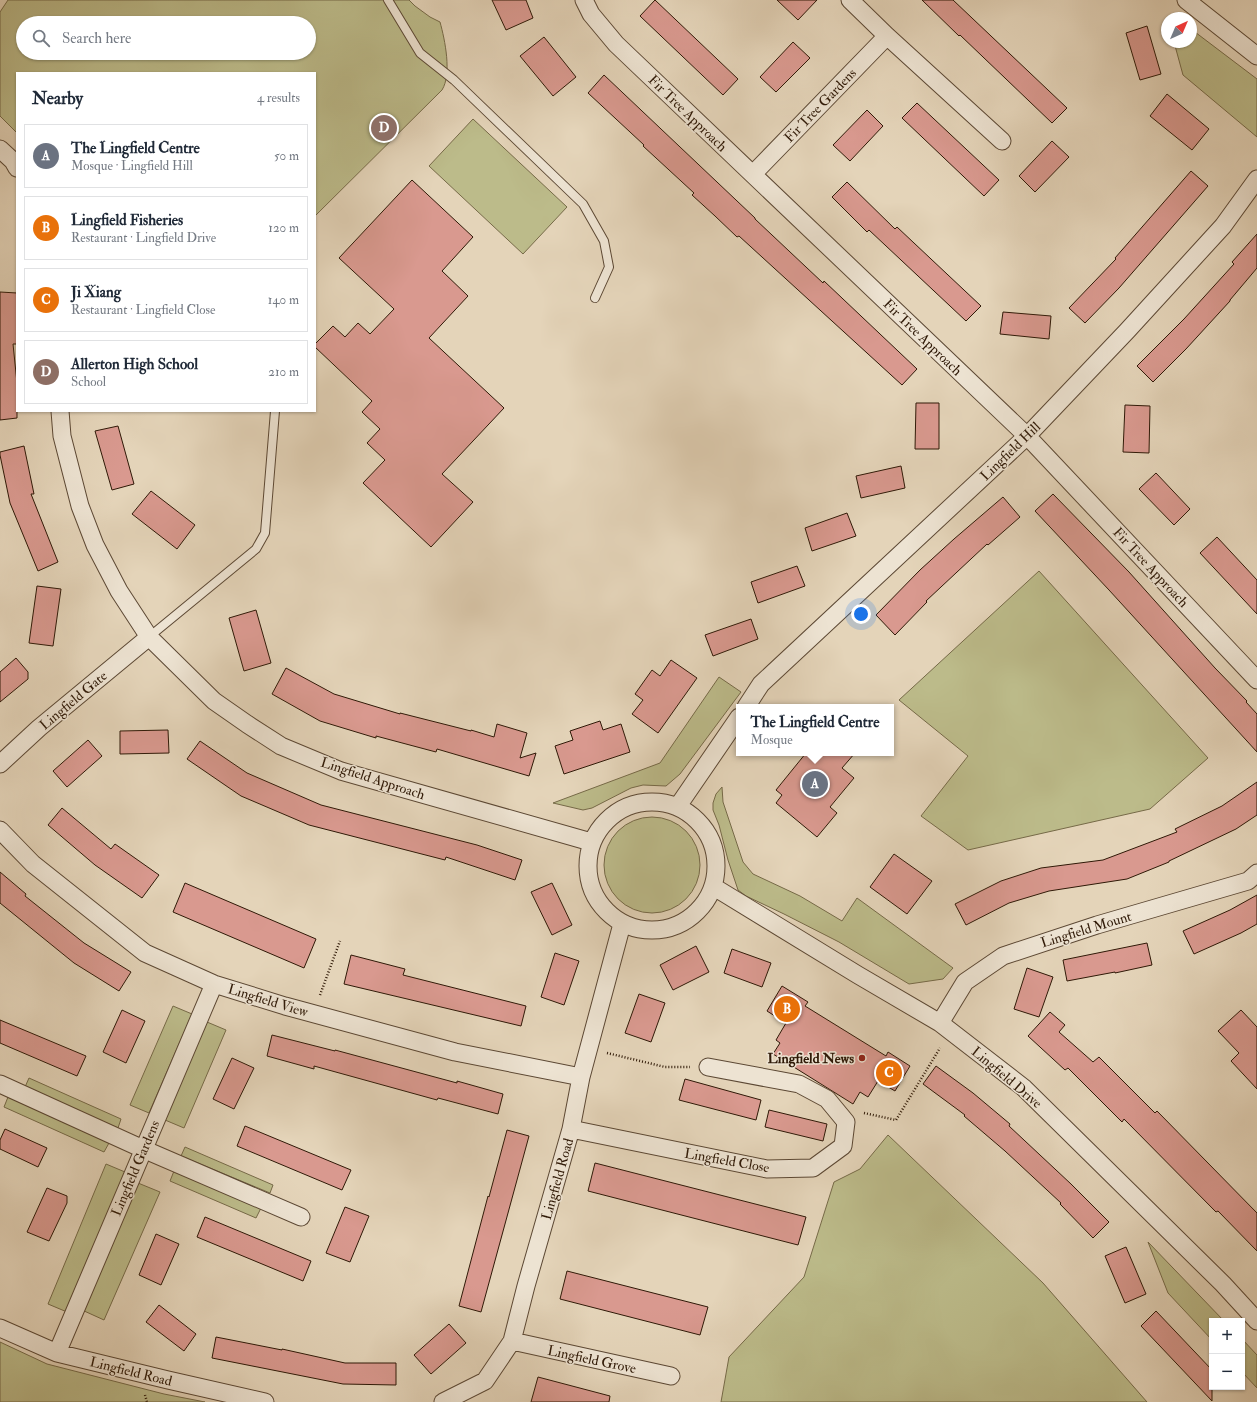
<!DOCTYPE html>
<meta charset="utf-8">
<style>
:root{--surface:#fff;--page:#f6f6f7;--text:#1f2937;--muted:#747a83;--line:#e0e1e3;--accent:#b45309}
body{margin:0;font-family:"IM FELL Double Pica",serif;background:var(--page);color:var(--text)}
.controls{position:absolute;right:12px;bottom:12px;display:grid;overflow:hidden;border-radius:0px;box-shadow:0 1px 3px #0004}
.controls button{width:36px;height:36px;display:grid;place-items:center;padding:0;border:0;border-bottom:1px solid var(--line);background:var(--surface);color:var(--text);font:20px sans-serif}
.compass{position:absolute;left:1161px;top:12px;width:36px;height:36px;border-radius:50%;background:var(--surface);box-shadow:0 1px 3px #0004;rotate:44deg}
.you{position:absolute;left:861px;top:614px;width:14px;height:14px;margin:-10px;border:3px solid #fff;border-radius:50%;background:#1a73e8;box-shadow:0 0 0 6px #1a73e833}
.badge{display:grid;place-items:center;width:26px;height:26px;border-radius:50%;background:var(--accent);color:#fff;font-size:13px;font-weight:700}
.pin{position:absolute;translate:-50% -50%;border:2px solid #fff;box-shadow:0 1px 4px #0006}
.popup{position:absolute;left:736px;top:704px;width:158px;height:52px;box-sizing:border-box;display:grid;place-content:center;border-radius:0px;background:var(--surface);filter:drop-shadow(0 1px 3px #0005);font-size:13px;white-space:nowrap;color:var(--muted)}
.popup b{font-size:15px;color:var(--text)}
.popup::after{content:'';position:absolute;left:50%;top:100%;margin-left:-8px;border:8px solid transparent;border-top-color:var(--surface)}
.list{margin:0;padding:0;list-style:none}
h2{display:flex;justify-content:space-between;align-items:center;height:52px;margin:0;padding:0 16px;font-size:17px}
h2 small{font-size:13px;font-weight:400;color:var(--muted)}
.list li{display:grid;grid-template-columns:26px 1fr auto;gap:12px;align-items:center;box-sizing:border-box;height:64px;margin:0 8px 8px;padding:0 8px;border:1px solid var(--line);border-radius:0px}
.list b{display:block;font-size:15px;white-space:nowrap}
.list p{margin:0;font-size:13px;white-space:nowrap;color:var(--muted)}
.list em{font-size:13px;font-style:normal;color:var(--muted)}
.icon{flex:none;width:22px;height:22px;fill:none;stroke:currentColor;stroke-width:2;stroke-linecap:round;stroke-linejoin:round}
.map{position:relative;flex:none;width:1257px;height:1402px;overflow:hidden}
.search{position:absolute;background:var(--surface);box-shadow:0 1px 3px #0004;left:16px;top:16px;width:300px;height:44px;display:flex;align-items:center;gap:10px;box-sizing:border-box;padding:0 14px;border-radius:22px;color:var(--muted);font-size:15px}
.panel{position:absolute;background:var(--surface);box-shadow:0 1px 3px #0004;left:16px;top:72px;width:300px;height:340px;border-radius:0px}
.map>svg:first-child{display:block}
.green{fill:#bcbb8a;stroke:#766a48;fill-rule:evenodd}
.building{fill:#d9998f;stroke:#2f1907}
.lines{fill:none;stroke-linecap:round;stroke-linejoin:round}
.service-casing{stroke:#5c4834;stroke-width:10}
.minor-casing{stroke:#5c4834;stroke-width:19}
.path{stroke:#2f1907;stroke-width:2.5;stroke-dasharray:1 2;stroke-linecap:butt}
.service{stroke:#ede3d2;stroke-width:8}
.minor{stroke:#ede3d2;stroke-width:17}
.poi-dot{fill:#8f2418;stroke:#ede3d2;stroke-width:1.5}
.labels{text-anchor:middle;stroke-width:3;stroke-linejoin:round;paint-order:stroke}
.street-label{font-size:14px;fill:#2f1907;stroke:#ede3d2}
.poi-label{font-size:14px;font-weight:bold;fill:#2f1907;stroke:#ede3d2;text-anchor:end}
</style>
<div class="map">
<svg width="1257" height="1402" viewBox="0 0 1257 1402">
<rect width="100%" height="100%" fill="#e4d4b9"/>
<filter id="stains"><feTurbulence type="fractalNoise" baseFrequency=".005" numOctaves="4"/><feColorMatrix values="0 0 0 0 .2 0 0 0 0 .09 0 0 0 0 .02 0 0 0 .5 -.17"/></filter>
<radialGradient id="worn" r=".72"><stop offset=".6" stop-color="#630" stop-opacity="0"/><stop offset="1" stop-color="#630" stop-opacity=".3"/></radialGradient>
<path class="green" d="M 8,0 L 409,0 L 415,6 L 430,17 L 440,22 C 445,40 452,74 442,90 L 315,216 L 315,73 L 17,73 L 17,133 L 0,116 L 0,12 ZM 23,23 L 309,23 L 309,53 L 23,53 Z
M 1191,29 L 1257,79 L 1257,137 L 1183,75 L 1174,42 L 1191,42 Z
M 473,119 L 567,207 L 523,254 L 429,166 Z
M 1039,571 L 1208,758 L 1150,809 L 968,850 L 921,816 L 968,756 L 899,700 Z
M 719,677 L 741,692 L 680,774 L 666,786 L 643,785 L 631,788 L 592,808 L 583,810 L 553,803 L 660,763 Z
M 722,787 L 723,802 L 743,862 L 753,874 L 800,896 L 842,921 L 857,898 L 953,968 L 943,979 L 909,984 L 839,942 L 784,914 L 746,896 L 738,890 L 728,860 L 719,825 L 713,810 L 713,803 L 716,794 Z
M604 865a48 48 0 1 1 96 0a48 48 0 1 1-96 0Z
M 173,1006 L 192,1014 L 149,1113 L 130,1105 Z
M 207,1022 L 226,1030 L 184,1128 L 165,1120 Z
M 29,1078 L 121,1119 L 118,1128 L 25,1087 Z
M 8,1097 L 109,1143 L 104,1152 L 4,1107 Z
M 888,1135 L 1043,1283 L 1147,1402 L 721,1402 L 729,1357 L 804,1277 L 834,1182 L 860,1169 Z
M 185,1147 L 273,1185 L 270,1193 L 181,1156 Z
M 106,1164 L 125,1172 L 67,1312 L 48,1304 Z
M 174,1171 L 261,1208 L 256,1218 L 170,1181 Z
M 138,1183 L 160,1192 L 104,1320 L 82,1310 Z
M 1148,1242 L 1224,1321 L 1212,1321 L 1212,1340 L 1168,1293 Z
M 1242,1339 L 1257,1355 L 1257,1388 L 1242,1372 Z
M 0,1342 L 47,1364 L 164,1394 L 205,1402 L 0,1402 Z"/>
<path class="building" d="M 492,0 L 526,0 L 533,18 L 506,30 Z
M 655,0 L 738,79 L 723,95 L 640,16 Z
M 777,0 L 817,0 L 798,20 Z
M 922,0 L 953,0 L 1067,108 L 1052,123 L 960,35 L 959,36 Z
M 1147,26 L 1161,74 L 1140,80 L 1126,33 Z
M 544,37 L 576,77 L 553,96 L 520,56 Z
M 793,42 L 810,58 L 776,92 L 760,77 Z
M 604,75 L 755,218 L 755,219 L 823,283 L 824,281 L 917,369 L 902,385 L 739,236 L 737,237 L 715,216 L 692,195 L 694,193 L 643,146 L 644,145 L 588,93 Z
M 1167,94 L 1209,129 L 1192,150 L 1150,116 Z
M 917,103 L 999,180 L 984,196 L 902,118 Z
M 867,110 L 883,126 L 850,161 L 833,145 Z
M 1052,141 L 1069,157 L 1035,192 L 1019,176 Z
M 1191,171 L 1208,186 L 1119,288 L 1085,323 L 1069,308 L 1116,259 L 1115,258 Z
M 412,180 L 473,237 L 442,271 L 468,296 L 429,338 L 504,408 L 442,474 L 473,502 L 431,547 L 363,483 L 385,460 L 367,443 L 380,429 L 362,412 L 372,401 L 315,347 L 315,344 L 333,326 L 345,337 L 358,323 L 370,334 L 394,309 L 339,258 Z
M 847,182 L 895,229 L 897,227 L 981,306 L 966,321 L 869,230 L 867,232 L 832,197 Z
M 1257,234 L 1257,268 L 1230,300 L 1230,301 L 1186,349 L 1153,382 L 1137,366 L 1184,319 L 1234,264 L 1232,262 Z
M 0,292 L 17,293 L 17,344 L 13,344 L 17,383 L 17,418 L 0,420 Z
M 1003,312 L 1051,316 L 1049,339 L 1000,334 Z
M 916,403 L 939,403 L 939,449 L 915,449 Z
M 1125,405 L 1150,406 L 1149,453 L 1123,452 Z
M 118,426 L 134,484 L 112,490 L 95,431 Z
M 24,446 L 34,494 L 31,494 L 58,562 L 38,571 L 10,503 L 0,455 L 0,452 Z
M 901,466 L 905,488 L 861,498 L 856,476 Z
M 1156,473 L 1190,509 L 1174,525 L 1139,489 Z
M 151,491 L 195,525 L 177,549 L 132,514 Z
M 1053,494 L 1129,572 L 1215,668 L 1247,701 L 1246,702 L 1257,714 L 1257,752 L 1109,590 L 1035,511 Z
M 1003,497 L 1020,517 L 988,545 L 987,544 L 926,601 L 927,602 L 895,635 L 876,615 L 920,570 L 954,539 Z
M 847,513 L 856,536 L 812,551 L 805,528 Z
M 1217,537 L 1257,580 L 1257,614 L 1200,553 Z
M 797,566 L 805,586 L 758,603 L 751,582 Z
M 37,586 L 61,589 L 53,646 L 29,643 Z
M 256,610 L 271,663 L 244,671 L 229,618 Z
M 751,619 L 758,639 L 713,656 L 705,635 Z
M 16,658 L 28,672 L 28,679 L 0,702 L 0,672 Z
M 671,660 L 697,678 L 658,733 L 632,714 L 643,700 L 635,694 L 652,670 L 660,676 Z
M 286,668 L 334,694 L 400,714 L 400,713 L 471,731 L 471,730 L 494,737 L 497,724 L 527,733 L 520,758 L 536,753 L 529,776 L 437,749 L 436,752 L 376,736 L 376,738 L 320,721 L 272,694 Z
M 600,721 L 603,730 L 621,724 L 630,752 L 564,774 L 555,746 L 573,740 L 570,731 Z
M 168,730 L 169,753 L 120,754 L 120,731 Z
M 88,740 L 102,756 L 67,787 L 53,771 Z
M 200,741 L 247,773 L 321,805 L 477,845 L 522,860 L 515,880 L 446,857 L 445,860 L 309,825 L 241,796 L 187,759 Z
M 806,753 L 855,753 L 842,768 L 854,778 L 830,807 L 837,813 L 817,837 L 776,803 L 782,795 L 776,790 Z
M 1257,782 L 1257,815 L 1236,829 L 1169,861 L 1169,862 L 1127,879 L 1049,891 L 1009,903 L 966,925 L 955,904 L 1001,881 L 1041,868 L 1103,860 L 1177,832 L 1175,829 L 1222,806 Z
M 62,808 L 111,849 L 115,844 L 159,875 L 142,898 L 95,865 L 48,825 Z
M 894,854 L 932,881 L 907,914 L 870,887 Z
M 0,872 L 26,894 L 25,896 L 84,943 L 131,972 L 119,991 L 74,963 L 0,903 Z
M 185,883 L 316,939 L 304,968 L 173,912 Z
M 552,883 L 572,925 L 552,935 L 531,892 Z
M 1257,895 L 1257,924 L 1241,933 L 1194,954 L 1183,931 L 1230,910 Z
M 1147,943 L 1152,965 L 1115,973 L 1115,972 L 1067,981 L 1063,960 Z
M 696,946 L 709,972 L 673,990 L 660,965 Z
M 732,949 L 771,963 L 762,987 L 724,973 Z
M 555,953 L 579,961 L 564,1005 L 541,997 Z
M 351,955 L 405,969 L 403,975 L 526,1006 L 521,1026 L 344,984 Z
M 1027,968 L 1053,977 L 1039,1017 L 1014,1009 Z
M 782,986 L 808,1002 L 805,1006 L 886,1056 L 888,1052 L 910,1066 L 895,1091 L 878,1081 L 868,1097 L 860,1092 L 853,1104 L 773,1054 L 780,1043 L 776,1040 L 786,1023 L 767,1011 Z
M 639,994 L 665,1003 L 651,1042 L 625,1033 Z
M 122,1010 L 145,1021 L 126,1063 L 103,1052 Z
M 1241,1010 L 1257,1027 L 1257,1089 L 1231,1061 L 1239,1053 L 1218,1031 Z
M 1050,1012 L 1065,1025 L 1059,1032 L 1093,1062 L 1099,1057 L 1155,1113 L 1157,1111 L 1257,1213 L 1257,1251 L 1218,1211 L 1216,1212 L 1124,1119 L 1122,1122 L 1068,1068 L 1065,1070 L 1028,1036 Z
M 0,1020 L 86,1056 L 77,1076 L 0,1043 Z
M 272,1035 L 335,1051 L 335,1050 L 457,1083 L 457,1081 L 503,1094 L 498,1114 L 438,1098 L 437,1100 L 314,1066 L 314,1069 L 267,1056 Z
M 232,1058 L 254,1068 L 234,1109 L 213,1099 Z
M 936,1066 L 973,1093 L 1010,1124 L 1009,1126 L 1071,1184 L 1109,1222 L 1093,1238 L 1060,1204 L 1061,1203 L 1005,1151 L 964,1116 L 965,1115 L 923,1084 Z
M 685,1079 L 761,1100 L 756,1120 L 679,1100 Z
M 769,1110 L 827,1124 L 823,1141 L 765,1127 Z
M 245,1126 L 351,1170 L 342,1190 L 237,1146 Z
M 5,1129 L 47,1148 L 38,1167 L 0,1149 L 0,1140 Z
M 507,1130 L 529,1136 L 481,1312 L 459,1306 L 488,1196 L 489,1197 Z
M 595,1163 L 806,1217 L 798,1245 L 588,1191 Z
M 47,1188 L 67,1196 L 67,1203 L 49,1241 L 27,1232 Z
M 345,1207 L 369,1216 L 350,1262 L 326,1253 Z
M 205,1217 L 311,1261 L 303,1281 L 197,1237 Z
M 156,1234 L 179,1244 L 161,1285 L 139,1275 Z
M 1126,1247 L 1146,1294 L 1125,1303 L 1105,1256 Z
M 567,1271 L 708,1307 L 700,1335 L 560,1299 Z
M 159,1305 L 196,1334 L 184,1351 L 146,1322 Z
M 1156,1311 L 1212,1370 L 1212,1401 L 1141,1326 Z
M 449,1324 L 466,1343 L 431,1374 L 414,1355 Z
M 216,1337 L 282,1350 L 282,1349 L 345,1363 L 396,1363 L 396,1385 L 343,1384 L 212,1358 Z
M 538,1377 L 610,1396 L 609,1402 L 531,1402 Z"/>
<g class="lines">
<defs>
<path id="service" d="M 388,0 L 420,53 L 454,80 L 583,204 L 604,241 L 609,267 L 595,298
M 149,637 L 256,549 L 265,533 L 275,411"/>
<path id="minor" d="M 584,0 L 591,14 L 616,44 L 1027,436 L 1257,680
M 850,0 L 887,36 L 1002,141
M 1186,0 L 1257,56
M 0,149 L 13,161 L 17,168
M 753,174 L 887,36
M 60,411 L 62,436 L 80,506 L 95,545 L 119,591 L 149,637 L 214,701 L 247,724 L 281,746 L 341,771 L 591,842
M 746,707 L 761,684 L 1027,436 L 1127,331 L 1223,226 L 1257,179
M 0,764 L 39,728 L 149,637
M588 866a64 64 0 1 1 128 0a64 64 0 1 1-128 0Z
M 678,806 L 739,717
M 0,830 L 33,864 L 145,953 L 214,984 L 285,1006 L 455,1052 L 581,1077
M 714,887 L 858,975 L 940,1023 L 1024,1088 L 1223,1284 L 1257,1321
M 940,1023 L 965,982 L 1003,956 L 1097,925 L 1248,881 L 1257,873
M 0,1084 L 143,1149 L 301,1217
M 571,1129 L 767,1169 L 813,1168 L 843,1146 L 846,1122 L 827,1099 L 799,1084 L 708,1067
M 0,1328 L 57,1353 L 168,1380 L 265,1402
M 512,1341 L 671,1376
M 57,1353 L 214,984
M 443,1402 L 485,1381 L 512,1341 L 526,1286 L 571,1129 L 581,1077 L 622,924"/>
</defs>
<use href="#service" class="service-casing"/>
<use href="#minor" class="minor-casing"/>
<path class="path" d="M 320,995 L 340,941
M 607,1053 L 665,1067 L 690,1067
M 864,1113 L 896,1120 L 940,1048
M 145,1395 L 147,1402"/>
<use href="#service" class="service"/>
<use href="#minor" class="minor"/>
</g>
<circle class="poi-dot" cx="862" cy="1058" r="4"/>
<g class="labels">
<g class="street-label">
<text transform="translate(820 105) rotate(-46)" y="5">Fir Tree Gardens</text>
<text transform="translate(688 113) rotate(44)" y="5">Fir Tree Approach</text>
<text transform="translate(923 337) rotate(44)" y="5">Fir Tree Approach</text>
<text transform="translate(1010 451) rotate(-44)" y="5">Lingfield Hill</text>
<text transform="translate(1151 567) rotate(47)" y="5">Fir Tree Approach</text>
<text transform="translate(73 700) rotate(-40)" y="5">Lingfield Gate</text>
<text transform="translate(373 778) rotate(18)" y="5">Lingfield Approach</text>
<text transform="translate(1086 929) rotate(-17)" y="5">Lingfield Mount</text>
<text transform="translate(268 1000) rotate(17)" y="5">Lingfield View</text>
<text transform="translate(1007 1077) rotate(40)" y="5">Lingfield Drive</text>
<text transform="translate(727 1160) rotate(10)" y="5">Lingfield Close</text>
<text transform="translate(135 1168) rotate(-67)" y="5">Lingfield Gardens</text>
<text transform="translate(557 1179) rotate(-74)" y="5">Lingfield Road</text>
<text transform="translate(592 1359) rotate(12)" y="5">Lingfield Grove</text>
<text transform="translate(131 1371) rotate(14)" y="5">Lingfield Road</text>
</g>
<g class="poi-label">
<text x="854" y="1063">Lingfield News</text>
</g>
</g>
<rect width="100%" height="100%" filter="url(#stains)"/>
<rect width="100%" height="100%" fill="url(#worn)"/>
</svg>
<div class="controls">
<button>+</button>
<button>−</button>
</div>
<svg class="compass" viewBox="-18 -18 36 36"><path d="M0-13l5 13h-10z" fill="#e53935"/><path d="M0 13l5-13h-10z" fill="#747a83"/></svg>
<div class="you"></div>
<div class="pin badge" style="left:815px;top:784px;background:#6b7280">A</div>
<div class="popup"><b>The Lingfield Centre</b>Mosque</div>
<div class="pin badge" style="left:787px;top:1009px;background:#e8710a">B</div>
<div class="pin badge" style="left:889px;top:1073px;background:#e8710a">C</div>
<div class="pin badge" style="left:384px;top:128px;background:#8d6e63">D</div>
<div class="search"><svg class="icon" aria-label="search" viewBox="0 0 24 24"><circle cx="10" cy="10" r="6"/><path d="M15 15l6 6"/></svg>Search here</div>
<section class="panel">
<h2>Nearby<small>4 results</small></h2>
<ul class="list">
<li><span class="badge" style="background:#6b7280">A</span><div><b>The Lingfield Centre</b><p>Mosque · Lingfield Hill</p></div><em>50 m</em></li>
<li><span class="badge" style="background:#e8710a">B</span><div><b>Lingfield Fisheries</b><p>Restaurant · Lingfield Drive</p></div><em>120 m</em></li>
<li><span class="badge" style="background:#e8710a">C</span><div><b>Ji Xiang</b><p>Restaurant · Lingfield Close</p></div><em>140 m</em></li>
<li><span class="badge" style="background:#8d6e63">D</span><div><b>Allerton High School</b><p>School</p></div><em>210 m</em></li>
</ul>
</section>
</div>
